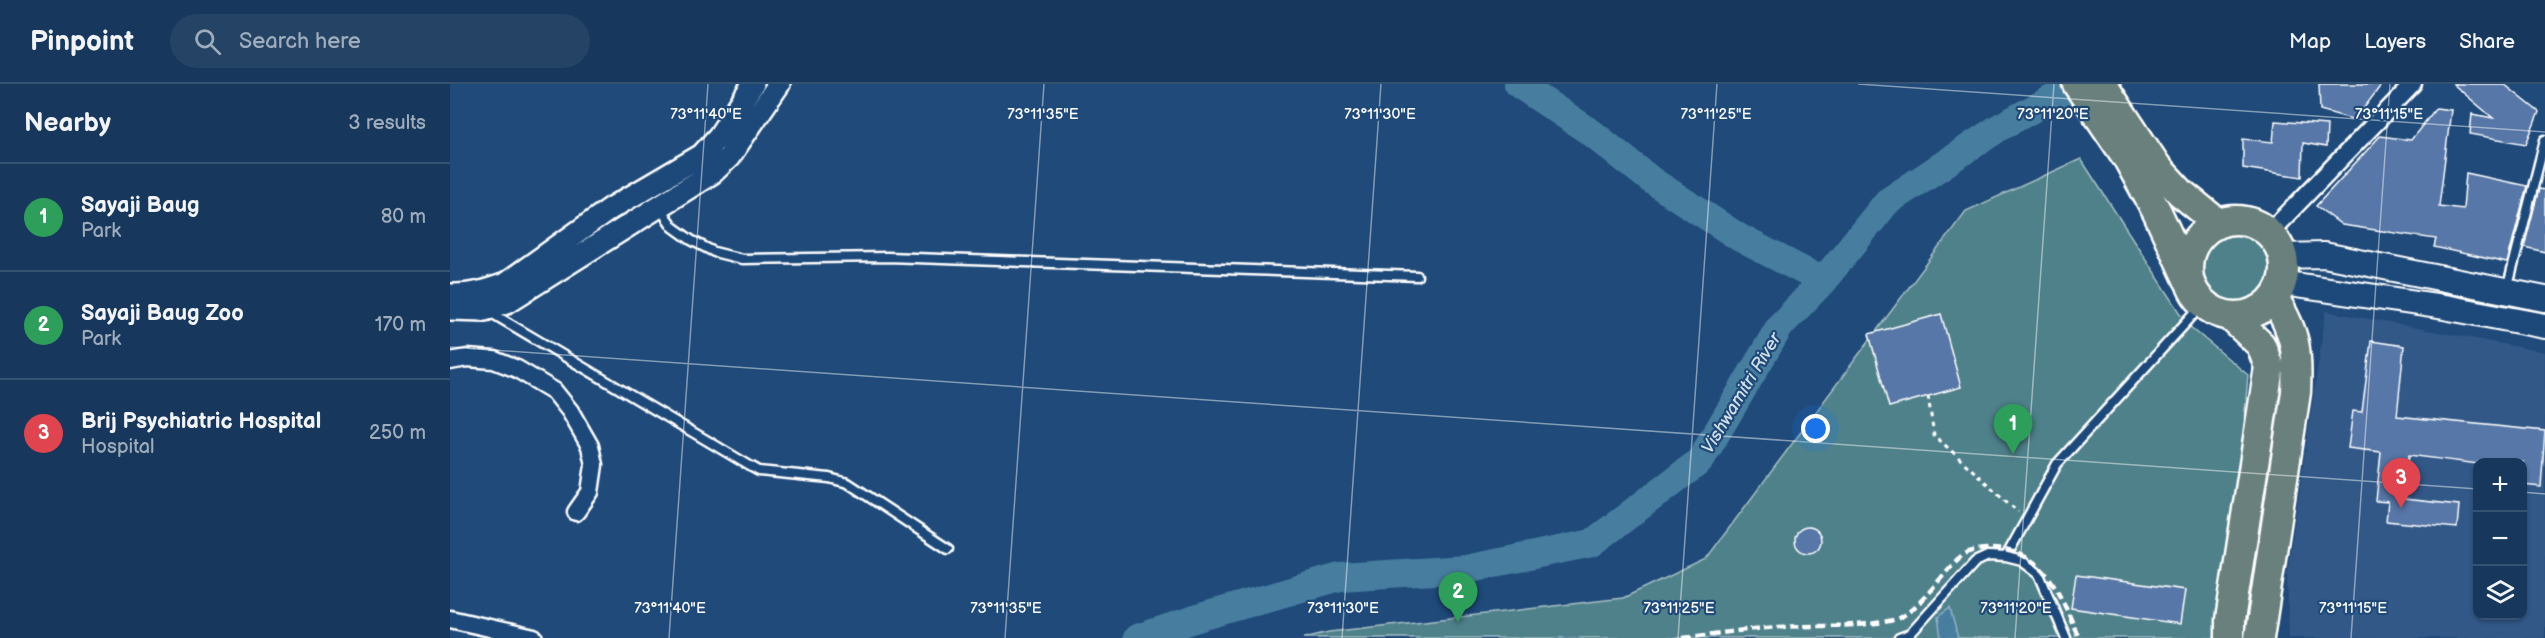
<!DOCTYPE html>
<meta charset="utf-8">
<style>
:root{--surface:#17385c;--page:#244365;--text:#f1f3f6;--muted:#9eacbb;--line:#365272;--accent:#8c9099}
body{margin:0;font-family:"Balsamiq Sans",sans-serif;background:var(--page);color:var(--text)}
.controls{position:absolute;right:18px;bottom:18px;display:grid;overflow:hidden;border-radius:12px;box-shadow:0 2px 4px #0004}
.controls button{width:54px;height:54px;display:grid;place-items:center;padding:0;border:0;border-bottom:2px solid var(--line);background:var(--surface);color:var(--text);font:30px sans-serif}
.you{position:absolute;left:1366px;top:345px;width:21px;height:21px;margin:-15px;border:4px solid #fff;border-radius:50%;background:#1a73e8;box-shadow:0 0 0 9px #1a73e833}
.badge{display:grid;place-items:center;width:39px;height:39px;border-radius:50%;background:var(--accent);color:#fff;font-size:20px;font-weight:700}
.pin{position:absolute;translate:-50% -50px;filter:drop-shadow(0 2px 3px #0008)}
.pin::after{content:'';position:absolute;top:32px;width:21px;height:18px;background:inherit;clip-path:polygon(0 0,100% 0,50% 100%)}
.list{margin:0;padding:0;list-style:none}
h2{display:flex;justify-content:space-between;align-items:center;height:78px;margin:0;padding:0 24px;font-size:26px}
h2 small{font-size:20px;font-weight:400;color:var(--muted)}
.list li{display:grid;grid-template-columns:39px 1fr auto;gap:18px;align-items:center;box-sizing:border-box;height:108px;padding:0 24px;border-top:2px solid var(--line)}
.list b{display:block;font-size:22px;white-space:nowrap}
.list p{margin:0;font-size:20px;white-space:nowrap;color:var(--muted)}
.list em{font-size:20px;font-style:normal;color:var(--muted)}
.icon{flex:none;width:33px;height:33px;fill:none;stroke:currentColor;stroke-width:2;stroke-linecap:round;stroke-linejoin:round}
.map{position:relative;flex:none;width:2095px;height:554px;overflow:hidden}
header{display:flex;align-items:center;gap:36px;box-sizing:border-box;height:84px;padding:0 30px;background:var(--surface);border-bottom:2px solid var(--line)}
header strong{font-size:28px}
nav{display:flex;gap:33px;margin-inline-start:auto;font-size:21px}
.search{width:420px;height:54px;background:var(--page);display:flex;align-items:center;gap:15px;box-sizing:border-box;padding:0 21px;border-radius:33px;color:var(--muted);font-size:22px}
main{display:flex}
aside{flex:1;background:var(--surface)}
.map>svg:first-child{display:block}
.built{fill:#305888;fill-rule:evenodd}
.green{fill:#50818b;stroke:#a8c0c5;stroke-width:1.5}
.water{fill:#467ea0;stroke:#90b2c6;stroke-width:1.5}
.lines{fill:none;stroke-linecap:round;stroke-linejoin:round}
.river{stroke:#467ea0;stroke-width:28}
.building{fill:#5677a7;stroke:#fff;stroke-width:1.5}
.service-casing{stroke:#fff;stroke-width:13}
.minor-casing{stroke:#fff;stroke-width:21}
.tertiary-casing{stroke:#fff;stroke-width:26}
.secondary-casing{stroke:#fff;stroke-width:28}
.trunk-casing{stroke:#fff;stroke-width:33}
.path{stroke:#fff;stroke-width:3;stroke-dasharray:4.5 4.5;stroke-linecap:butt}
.service{stroke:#1f4a7a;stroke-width:8}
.minor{stroke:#1f4a7a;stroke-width:16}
.tertiary{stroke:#1f4a7a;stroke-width:21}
.secondary{stroke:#1f4a7a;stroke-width:24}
.trunk{stroke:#6a807c;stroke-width:28}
.rail{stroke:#fff;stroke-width:4.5;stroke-dasharray:9 4.5;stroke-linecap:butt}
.ticks{fill:none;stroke:#fff;stroke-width:1.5;stroke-opacity:0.45}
.labels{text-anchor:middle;stroke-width:4.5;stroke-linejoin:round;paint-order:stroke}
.water-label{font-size:18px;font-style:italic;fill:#d1dfe7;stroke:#1f4a7a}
.ticks-label{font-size:15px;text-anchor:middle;fill:#fff;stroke:#1f4a7a;stroke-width:4.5;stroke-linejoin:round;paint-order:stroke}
</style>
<header>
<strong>Pinpoint</strong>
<div class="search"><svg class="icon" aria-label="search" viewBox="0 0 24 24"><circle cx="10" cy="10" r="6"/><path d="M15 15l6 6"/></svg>Search here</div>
<nav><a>Map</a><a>Layers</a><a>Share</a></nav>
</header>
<main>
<aside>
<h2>Nearby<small>3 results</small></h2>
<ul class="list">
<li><span class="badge" style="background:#2e9e5b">1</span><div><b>Sayaji Baug</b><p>Park</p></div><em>80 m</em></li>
<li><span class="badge" style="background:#2e9e5b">2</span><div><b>Sayaji Baug Zoo</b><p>Park</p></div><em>170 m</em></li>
<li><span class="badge" style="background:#e0444e">3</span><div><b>Brij Psychiatric Hospital</b><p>Hospital</p></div><em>250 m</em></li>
</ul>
</aside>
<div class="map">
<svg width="2095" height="554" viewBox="0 0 2095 554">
<rect width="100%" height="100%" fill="#1f4a7a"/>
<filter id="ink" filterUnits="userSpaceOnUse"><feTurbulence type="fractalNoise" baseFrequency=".0167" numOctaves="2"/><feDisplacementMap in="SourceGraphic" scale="12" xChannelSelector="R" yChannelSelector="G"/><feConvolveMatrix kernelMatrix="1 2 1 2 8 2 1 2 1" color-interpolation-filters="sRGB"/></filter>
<g filter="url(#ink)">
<path class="built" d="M 1876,227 L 2095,268 L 2095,554 L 1839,554 L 1837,490 ZM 2028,378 L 2072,378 L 2072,532 L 2028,532 Z"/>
<path class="green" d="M 1631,75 L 1739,242 L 1798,291 L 1785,449 L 1770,554 L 854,554 L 879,548 L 1173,514 L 1256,475 L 1516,127 Z
M1749 183a35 35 0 1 1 70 0a35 35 0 1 1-70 0Z"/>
<path class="water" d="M 1500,524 L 1508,554 L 1491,554 L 1488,533 Z"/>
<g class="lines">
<path class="river" d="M 1068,0 L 1142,49 L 1201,96 L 1290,154 L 1373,197
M 687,554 L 751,533 L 890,493 L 1016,485 L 1142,459 L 1250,377 L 1330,242 L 1373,197 L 1437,118 L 1550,43 L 1629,0"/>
</g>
<path class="building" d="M 1869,0 L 1932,0 L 1905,36 L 1870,26 Z
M 2003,0 L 2054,0 L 2089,28 L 2076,60 L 2020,50 L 2022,30 L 2043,34 Z
M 1986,24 L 2001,26 L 1989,122 L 2013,125 L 2016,89 L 2077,102 L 2057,179 L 1984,163 L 1986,155 L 1892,141 L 1866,122 L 1930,52 L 1961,56 Z
M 1825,37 L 1877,41 L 1876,63 L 1853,59 L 1852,93 L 1793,84 L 1793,55 L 1823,58 Z
M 2089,105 L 2095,106 L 2095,168 L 2074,163 Z
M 1491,230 L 1511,303 L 1439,323 L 1419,250 Z
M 1921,257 L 1954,262 L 1947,332 L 2095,347 L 2091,403 L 2073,401 L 2073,378 L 2028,378 L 2028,380 L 1959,371 L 1954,415 L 2009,421 L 2007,444 L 1936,437 L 1938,418 L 1926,417 L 1931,368 L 1898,364 L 1903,327 L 1912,328 Z
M1345 456a13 13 0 1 1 26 0a13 13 0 1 1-26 0Z
M 1626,491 L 1735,506 L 1730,540 L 1621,524 Z"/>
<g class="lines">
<defs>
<path id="service" d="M 209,123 L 223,143 L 241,156 L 264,168 L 292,175 L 437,173 L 967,192
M 2057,206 L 2095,56
M 38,227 L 300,382 L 309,387 L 379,394 L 398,399 L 498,465
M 1556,473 L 1572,477 L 1589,490 L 1616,554
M 1449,554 L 1460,550 L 1525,478 L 1538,472 L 1556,473 L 1607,380 L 1753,220"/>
<path id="minor" d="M 1819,149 L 1963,0
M 0,277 L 17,274 L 44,276 L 67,285 L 104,307 L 120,327 L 140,362 L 144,381 L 140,408 L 126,428
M 0,535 L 84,554"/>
<path id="tertiary" d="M 0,211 C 20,212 36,207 55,200 L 160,125 L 252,71 L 269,52 L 303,0
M 0,225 L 35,226 L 57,218 L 262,89 L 279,73 L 329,0"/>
<path id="secondary" d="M 1833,172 L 1874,171 L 2095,215
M 1832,199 L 1994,223 L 2095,242"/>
<path id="trunk" d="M 1627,0 L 1678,75 L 1707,128 L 1738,195
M 1652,0 L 1707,83 L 1731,109 L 1768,139
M1738 184a48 48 0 1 1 96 0a48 48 0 1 1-96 0Z
M 1780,554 L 1780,536 L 1819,283 L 1811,261 L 1780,232
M 1809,554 L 1846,308 C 1848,266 1846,250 1824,214"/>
</defs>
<use href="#service" class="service-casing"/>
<use href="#minor" class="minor-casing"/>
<use href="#tertiary" class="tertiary-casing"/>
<use href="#secondary" class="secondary-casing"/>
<use href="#trunk" class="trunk-casing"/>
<path class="path" d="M 1478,312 L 1484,351 L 1568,428"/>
<use href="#service" class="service"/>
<use href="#minor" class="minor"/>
<use href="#tertiary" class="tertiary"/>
<use href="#secondary" class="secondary"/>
<use href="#trunk" class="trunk"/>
<path class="rail" d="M 1233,554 C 1265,550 1297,545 1329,543 C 1364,541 1409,544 1443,536 C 1467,530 1491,491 1509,474 C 1516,467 1530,465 1539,465 C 1597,465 1609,509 1629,554"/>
</g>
</g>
<path class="ticks" d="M 1408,0 L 2095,48M 0,263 L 2028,405M 2072,408 L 2095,410M 219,554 L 258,0M 555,554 L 594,0M 892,554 L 931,0M 1228,554 L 1267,0M 1565,554 L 1604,0M 1901,554 L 1940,0"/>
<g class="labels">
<g class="water-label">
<text transform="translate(1291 309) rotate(-59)" y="6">Vishwamitri River</text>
</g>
</g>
<g class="ticks-label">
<text x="256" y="35">73°11'40"E</text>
<text x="593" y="35">73°11'35"E</text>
<text x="930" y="35">73°11'30"E</text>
<text x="1266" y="35">73°11'25"E</text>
<text x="1603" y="35">73°11'20"E</text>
<text x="1939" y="35">73°11'15"E</text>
<text x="220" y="529">73°11'40"E</text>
<text x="556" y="529">73°11'35"E</text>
<text x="893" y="529">73°11'30"E</text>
<text x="1229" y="529">73°11'25"E</text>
<text x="1566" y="529">73°11'20"E</text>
<text x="1903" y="529">73°11'15"E</text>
</g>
</svg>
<div class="controls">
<button>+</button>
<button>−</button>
<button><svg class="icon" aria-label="layers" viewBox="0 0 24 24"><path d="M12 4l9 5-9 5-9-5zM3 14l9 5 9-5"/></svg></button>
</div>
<div class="you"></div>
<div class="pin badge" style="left:1563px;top:370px;background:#2e9e5b">1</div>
<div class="pin badge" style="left:1008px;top:538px;background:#2e9e5b">2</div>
<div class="pin badge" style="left:1951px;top:424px;background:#e0444e">3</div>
</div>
</main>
